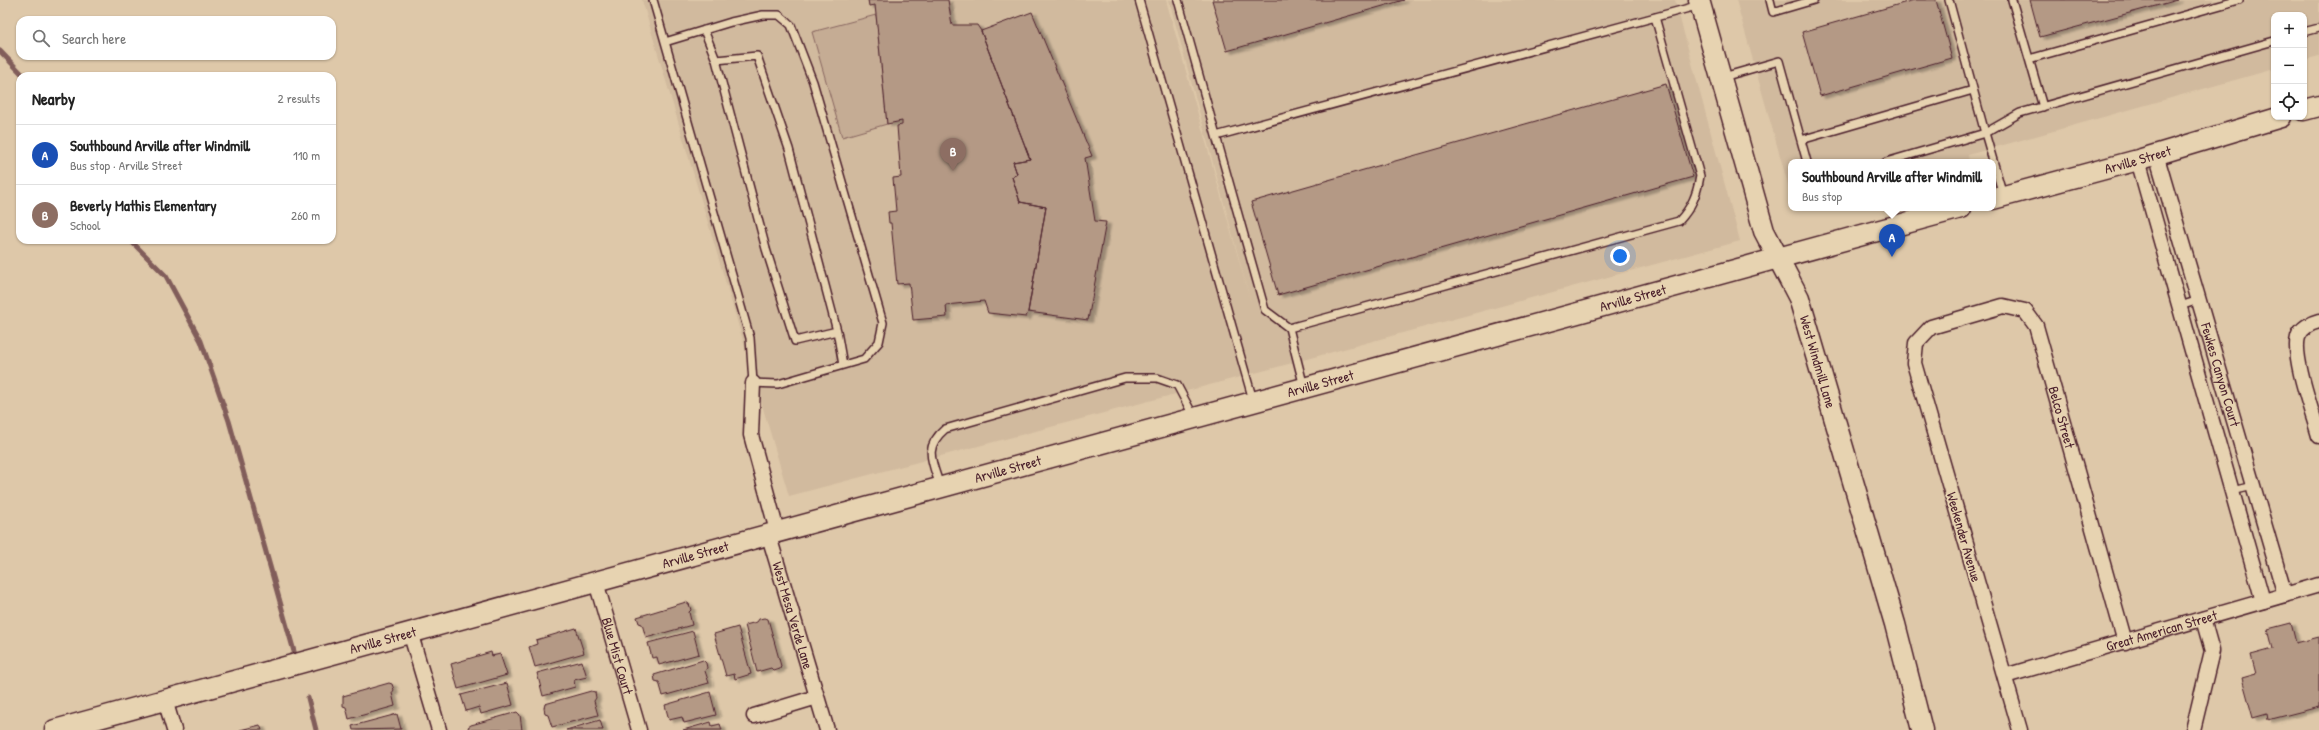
<!DOCTYPE html>
<meta charset="utf-8">
<style>
:root{--surface:#fff;--page:#f6f6f6;--text:#222;--muted:#767676;--line:#e0e0e0;--accent:#111827}
body{margin:0;font-family:"Patrick Hand",sans-serif;background:var(--page);color:var(--text)}
.controls{position:absolute;right:12px;top:12px;display:grid;overflow:hidden;border-radius:8px;box-shadow:0 1px 3px #0004}
.controls button{width:36px;height:36px;display:grid;place-items:center;padding:0;border:0;border-bottom:1px solid var(--line);background:var(--surface);color:var(--text);font:20px sans-serif}
.you{position:absolute;left:1620px;top:256px;width:14px;height:14px;margin:-10px;border:3px solid #fff;border-radius:50%;background:#1a73e8;box-shadow:0 0 0 6px #1a73e833}
.badge{display:grid;place-items:center;width:26px;height:26px;border-radius:50%;background:var(--accent);color:#fff;font-size:13px;font-weight:700}
.pin{position:absolute;translate:-50% -33px;filter:drop-shadow(0 1px 2px #0008)}
.pin::after{content:'';position:absolute;top:21px;width:14px;height:12px;background:inherit;clip-path:polygon(0 0,100% 0,50% 100%)}
.popup{position:absolute;left:1788px;top:159px;width:208px;height:52px;box-sizing:border-box;display:grid;place-content:center;border-radius:8px;background:var(--surface);filter:drop-shadow(0 1px 3px #0005);font-size:13px;white-space:nowrap;color:var(--muted)}
.popup b{font-size:15px;color:var(--text)}
.popup::after{content:'';position:absolute;left:50%;top:100%;margin-left:-8px;border:8px solid transparent;border-top-color:var(--surface)}
.list{margin:0;padding:0;list-style:none}
h2{display:flex;justify-content:space-between;align-items:center;height:52px;margin:0;padding:0 16px;font-size:17px}
h2 small{font-size:13px;font-weight:400;color:var(--muted)}
.list li{display:grid;grid-template-columns:26px 1fr auto;gap:12px;align-items:center;box-sizing:border-box;height:60px;padding:0 16px;border-top:1px solid var(--line)}
.list b{display:block;font-size:15px;white-space:nowrap}
.list p{margin:0;font-size:13px;white-space:nowrap;color:var(--muted)}
.list em{font-size:13px;font-style:normal;color:var(--muted)}
.icon{flex:none;width:22px;height:22px;fill:none;stroke:currentColor;stroke-width:2;stroke-linecap:round;stroke-linejoin:round}
.map{position:relative;flex:none;width:2319px;height:730px;overflow:hidden}
.search{position:absolute;background:var(--surface);box-shadow:0 1px 3px #0004;left:16px;top:16px;width:320px;height:44px;display:flex;align-items:center;gap:10px;box-sizing:border-box;padding:0 14px;border-radius:12px;color:var(--muted);font-size:15px}
.panel{position:absolute;background:var(--surface);box-shadow:0 1px 3px #0004;left:16px;top:72px;width:320px;height:172px;border-radius:12px}
.map>svg:first-child{display:block}
.built{fill:#d1ba9e}
.green{fill:#c5ac94;stroke:#886660}
.lines{fill:none;stroke-linecap:round;stroke-linejoin:round}
.stream{stroke:#815d5a;stroke-width:5}
.building{fill:#b49985;stroke:#4a1f2b;filter:url(#shadow)}
.lane-casing{stroke:#4a1f2b;stroke-width:10}
.street-casing{stroke:#4a1f2b;stroke-width:17}
.secondary-casing{stroke:#4a1f2b;stroke-width:23}
.lane{stroke:#e7d3b1;stroke-width:7}
.street{stroke:#e7d3b1;stroke-width:14}
.secondary{stroke:#e7d3b1;stroke-width:20}
.labels{text-anchor:middle;stroke-width:3.5;stroke-linejoin:round;paint-order:stroke}
.street-label{font-size:14px;fill:#4a1f2b;stroke:#e7d3b1}
</style>
<div class="map">
<svg width="2319" height="730" viewBox="0 0 2319 730">
<defs>
<filter id="shadow"><feDropShadow dx="4.5" dy="2.5" stdDeviation="1" flood-color="#0004"/></filter>
</defs>
<rect width="100%" height="100%" fill="#dec8a9"/>
<filter id="ink" filterUnits="userSpaceOnUse"><feTurbulence type="fractalNoise" baseFrequency=".025" numOctaves="2"/><feDisplacementMap in="SourceGraphic" scale="8" xChannelSelector="R" yChannelSelector="G"/><feConvolveMatrix kernelMatrix="1 2 1 2 8 2 1 2 1" color-interpolation-filters="sRGB"/></filter>
<g filter="url(#ink)">
<path class="built" d="M 642,0 L 1166,0 L 1251,303 L 1169,0 L 1675,0 L 1740,241 L 1270,369 L 789,496 Z
M 1736,0 L 2319,0 L 2319,56 L 2304,60 L 2304,15 L 2274,15 L 2274,69 L 1968,155 L 1969,162 L 1791,162 L 1791,195 Z"/>
<path class="green" d="M 876,15 L 887,124 L 842,137 L 812,32 Z"/>
<g class="lines">
<path class="stream" d="M 0,51 L 24,76
M 130,240 L 166,276 L 201,341 L 229,421 L 295,655
M 308,698 L 316,730"/>
</g>
<path class="building" d="M 868,0 L 948,0 L 952,25 L 977,25 L 981,31 L 1030,159 L 1013,162 L 1017,174 L 1012,177 L 1020,202 L 1046,207 L 1028,312 L 1026,317 L 988,313 L 984,301 L 946,305 L 947,317 L 913,320 L 909,283 L 897,284 L 891,223 L 889,223 L 888,212 L 896,211 L 893,178 L 901,177 L 897,126 L 902,125 L 902,121 L 887,124 L 875,5 L 869,6 Z
M 1212,0 L 1404,0 L 1227,51 Z
M 1914,0 L 1936,0 L 1952,58 L 1820,96 L 1802,32 Z
M 2030,0 L 2178,0 L 2040,37 Z
M 1032,12 L 1092,156 L 1085,158 L 1095,221 L 1106,222 L 1088,320 L 1028,312 L 1046,207 L 1020,202 L 1012,177 L 1017,174 L 1013,162 L 1030,159 L 981,31 Z
M 1666,84 L 1693,177 L 1278,295 L 1251,202 Z
M 686,602 L 689,604 L 691,610 L 689,612 L 692,625 L 646,638 L 642,624 L 639,623 L 637,617 Z
M 764,618 L 768,619 L 781,666 L 780,669 L 774,671 L 771,668 L 757,672 L 745,625 L 757,622 L 759,619 Z
M 2291,623 L 2296,643 L 2319,637 L 2319,707 L 2268,720 L 2267,714 L 2253,718 L 2242,678 L 2256,674 L 2251,655 L 2273,649 L 2268,629 Z
M 738,627 L 751,674 L 735,679 L 734,674 L 726,676 L 714,634 Z
M 576,628 L 584,653 L 535,667 L 529,647 L 537,644 L 536,640 Z
M 693,631 L 699,654 L 659,665 L 657,657 L 652,658 L 648,643 Z
M 491,652 L 492,656 L 500,654 L 507,675 L 458,689 L 451,664 Z
M 703,660 L 706,663 L 707,668 L 705,671 L 709,683 L 663,696 L 659,682 L 655,681 L 654,675 Z
M 582,661 L 587,677 L 574,680 L 575,687 L 543,696 L 537,673 Z
M 389,683 L 392,684 L 394,690 L 392,693 L 395,706 L 349,719 L 346,707 L 343,706 L 343,696 Z
M 507,683 L 513,705 L 481,714 L 479,707 L 466,711 L 461,695 Z
M 591,691 L 595,692 L 596,698 L 594,701 L 598,715 L 552,727 L 548,715 L 545,714 L 544,708 L 545,704 Z
M 710,692 L 716,715 L 684,723 L 682,717 L 669,720 L 665,705 Z
M 517,712 L 520,715 L 522,730 L 469,730 L 468,727 L 471,725 Z
M 397,714 L 401,729 L 353,730 L 352,726 Z
M 600,720 L 603,730 L 566,730 Z
M 711,722 L 712,726 L 720,724 L 722,730 L 683,730 Z
M 260,725 L 262,730 L 240,730 Z"/>
<g class="lines">
<defs>
<path id="lane" d="M 653,0 L 750,338 L 753,383 L 778,384 L 864,359 L 879,342 L 883,323 L 813,82 L 791,25 L 779,15 L 763,15 L 731,22 L 665,42
M 1139,0 L 1253,400
M 1178,0 L 1216,136
M 1770,0 L 1773,12 L 1814,0
M 1949,0 L 1985,133 L 2020,113 L 2274,41
M 2012,0 L 2043,107
M 704,30 L 716,60 L 766,249 L 795,341 L 837,331
M 2304,32 L 2319,28
M 2029,59 L 2239,0
M 716,60 L 757,56 L 789,149 L 837,331 L 843,365
M 1723,77 L 1779,61 L 1807,162
M 1801,140 L 1973,90
M 1886,162 L 1985,133 L 2003,195
M 2180,306 L 2199,300
M 1289,328 L 1679,221 C 1692,207 1697,194 1700,176 L 1655,17
M 1304,387 L 1289,328 L 1265,310 L 1216,136 L 1700,5
M 940,486 C 932,461 923,448 945,429 L 1125,378 L 1157,378 L 1177,385 L 1194,417
M 2232,491 L 2253,486"/>
<g id="street">
<path id="s1" d="M 2156,154 L 2285,595"/>
<path d="M 2138,160 L 2263,601"/>
<path d="M 2319,321 C 2311,323 2301,328 2298,337 C 2292,357 2313,414 2319,436"/>
<path d="M 753,383 L 751,435 L 777,531"/>
<path id="s2" d="M 768,533 L 827,730"/>
<path id="s3" d="M 596,582 L 639,730"/>
<path d="M 410,632 L 439,730"/>
<path id="s4" d="M 2005,676 L 2319,585"/>
<path d="M 165,700 L 174,730"/>
<path d="M 754,716 L 817,697"/>
<path id="s5" d="M 2020,730 L 1914,363 L 1916,343 L 1931,327 L 2003,306 L 2025,311 L 2036,326 L 2125,642"/>
<path d="M 2193,730 L 2212,651 L 2203,619"/>
</g>
<g id="secondary">
<path id="s6" d="M 1699,0 L 1764,231 L 1799,298 L 1895,624 L 1922,730"/>
<path d="M 2304,110 L 2319,106"/>
<path id="s7" d="M 1993,199 L 2138,160 L 2281,117"/>
<path id="s8" d="M 55,730 L 1961,208"/>
</g>
</defs>
<use href="#lane" class="lane-casing"/>
<use href="#street" class="street-casing"/>
<use href="#secondary" class="secondary-casing"/>
<use href="#lane" class="lane"/>
<use href="#street" class="street"/>
<use href="#secondary" class="secondary"/>
</g>
</g>
<g class="labels">
<g class="street-label">
<text dy="5" stroke="none"><textPath href="#s7" startOffset="150">Arville Street</textPath></text>
<text dy="5" stroke="none"><textPath href="#s8" startOffset="1636">Arville Street</textPath></text>
<text dy="5" stroke="none"><textPath href="#s6" startOffset="382">West Windmill Lane</textPath></text>
<text dy="5" stroke="none"><textPath href="#s1" startOffset="230">Fewkes Canyon Court</textPath></text>
<text dy="5" stroke="none"><textPath href="#s8" startOffset="1312">Arville Street</textPath></text>
<text dy="5" stroke="none"><textPath href="#s5" startOffset="635">Belco Street</textPath></text>
<text dy="5" stroke="none"><textPath href="#s8" startOffset="988">Arville Street</textPath></text>
<text transform="translate(1964 537) rotate(74)" y="5">Weekender Avenue</text>
<text dy="5" stroke="none"><textPath href="#s8" startOffset="664">Arville Street</textPath></text>
<text dy="5" stroke="none"><textPath href="#s2" startOffset="86">West Mesa Verde Lane</textPath></text>
<text dy="5" stroke="none"><textPath href="#s4" startOffset="163">Great American Street</textPath></text>
<text dy="5" stroke="none"><textPath href="#s8" startOffset="340">Arville Street</textPath></text>
<text dy="5" stroke="none"><textPath href="#s3" startOffset="77">Blue Mist Court</textPath></text>
</g>
</g>
</svg>
<div class="controls">
<button>+</button>
<button>−</button>
<button><svg class="icon" aria-label="locate" viewBox="0 0 24 24"><circle cx="12" cy="12" r="6"/><path d="M12 2v4M12 18v4M2 12h4M18 12h4"/></svg></button>
</div>
<div class="you"></div>
<div class="pin badge" style="left:1892px;top:257px;background:#1a4fb4">A</div>
<div class="popup"><b>Southbound Arville after Windmill</b>Bus stop</div>
<div class="pin badge" style="left:953px;top:171px;background:#8d6e63">B</div>
<div class="search"><svg class="icon" aria-label="search" viewBox="0 0 24 24"><circle cx="10" cy="10" r="6"/><path d="M15 15l6 6"/></svg>Search here</div>
<section class="panel">
<h2>Nearby<small>2 results</small></h2>
<ul class="list">
<li><span class="badge" style="background:#1a4fb4">A</span><div><b>Southbound Arville after Windmill</b><p>Bus stop · Arville Street</p></div><em>110 m</em></li>
<li><span class="badge" style="background:#8d6e63">B</span><div><b>Beverly Mathis Elementary</b><p>School</p></div><em>260 m</em></li>
</ul>
</section>
</div>
